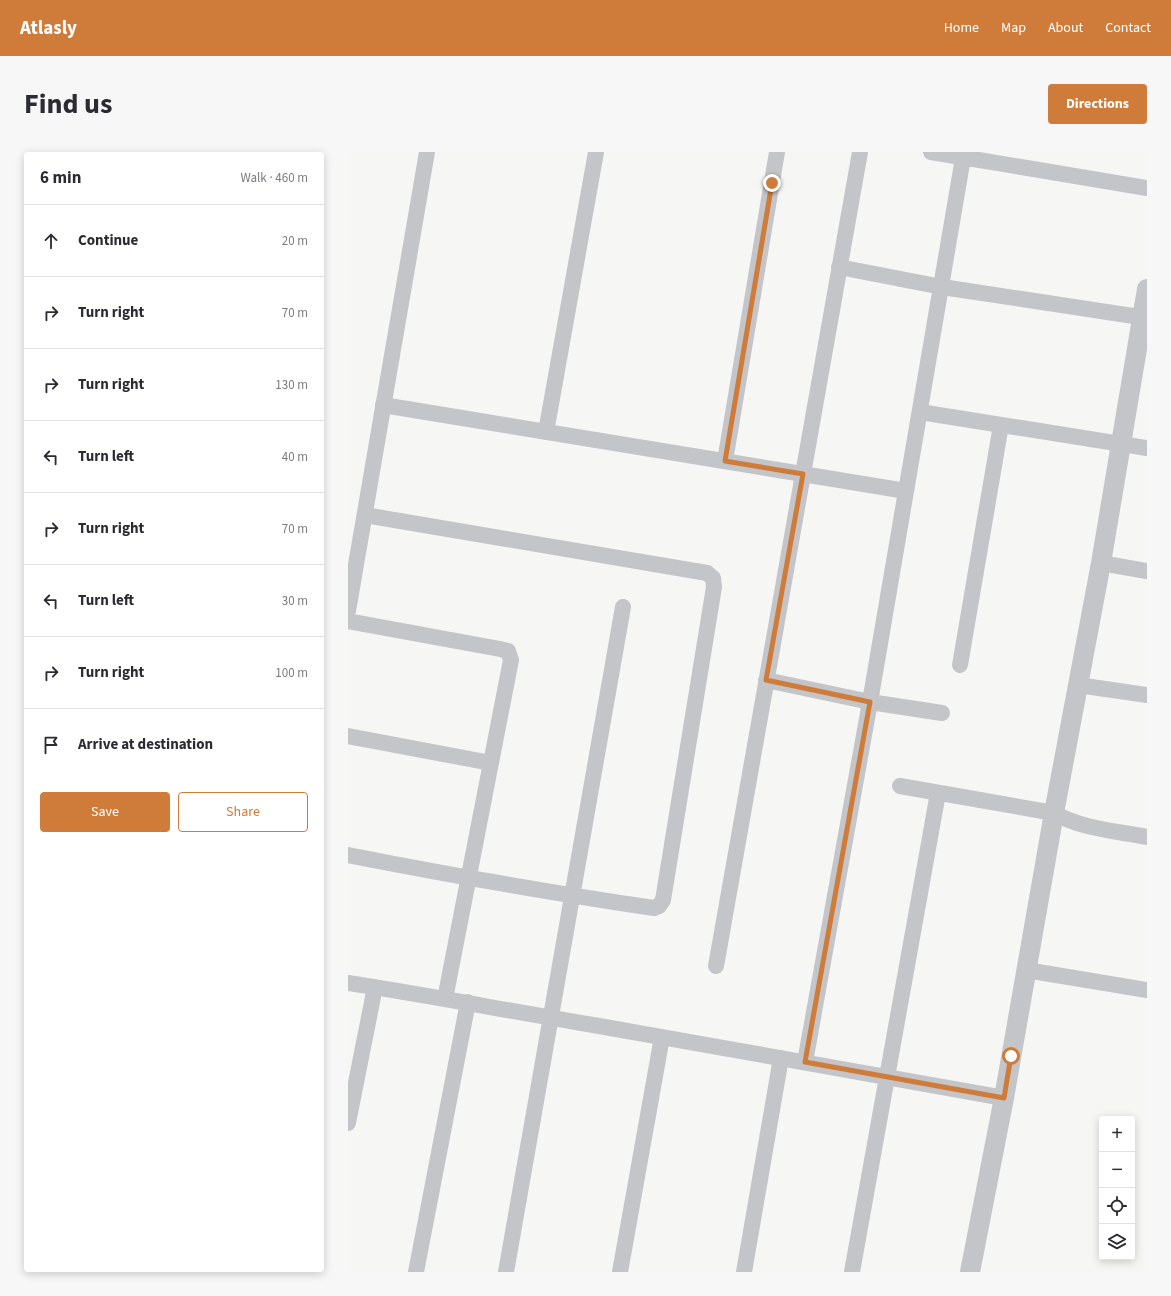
<!DOCTYPE html>
<meta charset="utf-8">
<style>
:root{--surface:#fff;--page:#f7f7f7;--text:#2b2b33;--muted:#7c7c81;--line:#e1e1e2;--accent:#cf7c3b}
body{margin:0;font-family:"Source Sans 3",sans-serif;background:var(--page);color:var(--text)}
.controls{position:absolute;right:12px;bottom:12px;display:grid;overflow:hidden;border-radius:4px;box-shadow:0 2px 10px #0003}
.controls button{width:36px;height:36px;display:grid;place-items:center;padding:0;border:0;border-bottom:1px solid var(--line);background:var(--surface);color:var(--text);font:20px sans-serif}
.stop{position:absolute;width:12px;height:12px;margin:-9px;border:3px solid #cf7c3b;border-radius:50%;background:#fff}
.stop.end{background:#cf7c3b;border-color:#fff;box-shadow:0 1px 4px #0008}
.list{margin:0;padding:0;list-style:none}
h2{display:flex;justify-content:space-between;align-items:center;height:52px;margin:0;padding:0 16px;font-size:17px}
h2 small{font-size:13px;font-weight:400;color:var(--muted)}
.list li{display:grid;grid-template-columns:26px 1fr auto;gap:12px;align-items:center;box-sizing:border-box;height:72px;padding:0 16px;border-top:1px solid var(--line)}
.list b{display:block;font-size:15px;white-space:nowrap}
.list em{font-size:13px;font-style:normal;color:var(--muted)}
.actions{display:flex;gap:8px;padding:12px 16px}
.actions a{flex:1;padding:9px 0;border:1px solid var(--accent);border-radius:4px;text-align:center;font-size:14px;color:var(--accent)}
.actions .main{background:var(--accent);color:#fff}
.icon{flex:none;width:22px;height:22px;fill:none;stroke:currentColor;stroke-width:2;stroke-linecap:round;stroke-linejoin:round}
.map{position:relative;flex:none;width:799px;height:1120px;overflow:hidden;border-radius:4px}
header{display:flex;align-items:center;gap:24px;box-sizing:border-box;height:56px;padding:0 20px;background:var(--accent);color:#fff}
header strong{font-size:19px}
nav{display:flex;gap:22px;margin-inline-start:auto;font-size:14px}
.intro{display:flex;align-items:center;justify-content:space-between;box-sizing:border-box;height:96px;padding:0 24px}
h1{margin:0;font-size:28px}
.button{padding:10px 18px;border-radius:4px;background:var(--accent);color:#fff;font-size:14px;font-weight:700}
main{display:flex;gap:24px;padding:0 24px}
aside{flex:1;background:var(--surface);border-radius:4px;box-shadow:0 2px 10px #0003}
.map>svg:first-child{display:block}
.lines{fill:none;stroke-linecap:round;stroke-linejoin:round}
.minor{stroke:#c3c5c8;stroke-width:16}
.tertiary{stroke:#c3c5c8;stroke-width:20}
.route{stroke:#cf7c3b;stroke-width:5}
</style>
<header>
<strong>Atlasly</strong>
<nav><a>Home</a><a>Map</a><a>About</a><a>Contact</a></nav>
</header>
<div class="intro"><h1>Find us</h1><a class="button">Directions</a></div>
<main>
<aside>
<h2>6 min<small>Walk · 460 m</small></h2>
<ul class="list">
<li><svg class="icon" aria-label="ahead" viewBox="0 0 24 24"><path d="M12 20V5M6 11l6-6 6 6"/></svg><div><b>Continue</b></div><em>20 m</em></li>
<li><svg class="icon" aria-label="right" viewBox="0 0 24 24"><path d="M7 20v-9h11M14 6l5 5-5 5"/></svg><div><b>Turn right</b></div><em>70 m</em></li>
<li><svg class="icon" aria-label="right" viewBox="0 0 24 24"><path d="M7 20v-9h11M14 6l5 5-5 5"/></svg><div><b>Turn right</b></div><em>130 m</em></li>
<li><svg class="icon" aria-label="left" viewBox="0 0 24 24"><path d="M17 20v-9H6M10 6l-5 5 5 5"/></svg><div><b>Turn left</b></div><em>40 m</em></li>
<li><svg class="icon" aria-label="right" viewBox="0 0 24 24"><path d="M7 20v-9h11M14 6l5 5-5 5"/></svg><div><b>Turn right</b></div><em>70 m</em></li>
<li><svg class="icon" aria-label="left" viewBox="0 0 24 24"><path d="M17 20v-9H6M10 6l-5 5 5 5"/></svg><div><b>Turn left</b></div><em>30 m</em></li>
<li><svg class="icon" aria-label="right" viewBox="0 0 24 24"><path d="M7 20v-9h11M14 6l5 5-5 5"/></svg><div><b>Turn right</b></div><em>100 m</em></li>
<li><svg class="icon" aria-label="arrive" viewBox="0 0 24 24"><path d="M6 21V4h12l-3 4 3 4H6"/></svg><div><b>Arrive at destination</b></div></li>
</ul>
<div class="actions"><a class="main">Save</a><a>Share</a></div>
</aside>
<div class="map">
<svg width="799" height="1120" viewBox="0 0 799 1120">
<rect width="100%" height="100%" fill="#f6f6f4"/>
<g class="lines">
<path class="minor" d="M 583,0 L 799,36
M 491,115 L 594,135 L 799,166
M 35,253 L 558,339
M 572,260 L 799,296
M 198,280 L 248,0
M 377,309 L 429,0
M 753,411 L 799,419
M 0,459 L 79,0
M 0,469 L 152,497 L 160,499 L 163,508 L 97,847
M 612,513 L 653,273
M 418,528 L 522,550 L 594,561
M 730,533 L 799,543
M 0,584 L 143,611
M 552,634 L 706,661 C 734,677 768,679 799,685
M 0,703 C 102,723 204,741 306,756 L 311,754 L 315,748 L 366,435 L 365,426 L 359,421 L 17,363
M 368,814 L 512,0
M 678,818 L 799,838
M 0,831 C 84,844 167,860 251,874 C 386,898 521,921 656,946
M 457,910 L 522,550 L 616,0
M 0,971 L 27,835
M 68,1120 L 120,850
M 158,1120 L 275,455
M 272,1120 L 314,885
M 396,1120 L 433,906
M 504,1120 L 590,641"/>
<path class="tertiary" d="M 622,1120 L 656,946 L 706,661 L 753,411 L 799,137"/>
</g>
<g class="lines">
<path class="route" d="M 424,31 L 377,309 L 455,322 L 418,528 L 522,550 L 457,910 L 656,946 L 663,904"/>
</g>
</svg>
<div class="controls">
<button>+</button>
<button>−</button>
<button><svg class="icon" aria-label="locate" viewBox="0 0 24 24"><circle cx="12" cy="12" r="6"/><path d="M12 2v4M12 18v4M2 12h4M18 12h4"/></svg></button>
<button><svg class="icon" aria-label="layers" viewBox="0 0 24 24"><path d="M12 4l9 5-9 5-9-5zM3 14l9 5 9-5"/></svg></button>
</div>
<div class="stop" style="left:663px;top:904px"></div>
<div class="stop end" style="left:424px;top:31px"></div>
</div>
</main>
